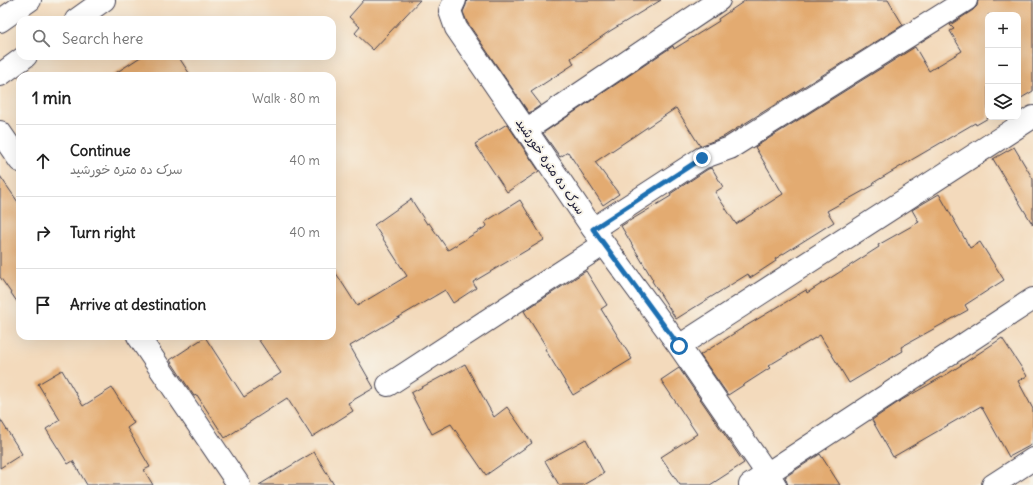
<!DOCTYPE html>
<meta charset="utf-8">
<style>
:root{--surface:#fff;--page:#f6f6f6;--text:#222;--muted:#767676;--line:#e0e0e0}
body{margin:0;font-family:Delius,"Playpen Sans Arabic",sans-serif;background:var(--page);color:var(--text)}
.controls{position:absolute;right:12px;top:12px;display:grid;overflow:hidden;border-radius:8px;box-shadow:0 4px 16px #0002}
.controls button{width:36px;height:36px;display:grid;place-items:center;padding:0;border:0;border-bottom:1px solid var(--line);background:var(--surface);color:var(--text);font:20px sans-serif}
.stop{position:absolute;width:12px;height:12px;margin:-9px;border:3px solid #1f6fb2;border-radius:50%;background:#fff}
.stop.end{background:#1f6fb2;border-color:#fff;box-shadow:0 1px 4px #0008}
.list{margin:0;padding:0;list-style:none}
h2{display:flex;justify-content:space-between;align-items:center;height:52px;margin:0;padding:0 16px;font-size:17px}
h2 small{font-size:13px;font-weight:400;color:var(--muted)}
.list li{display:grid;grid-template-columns:26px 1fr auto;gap:12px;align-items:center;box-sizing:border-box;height:72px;padding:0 16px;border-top:1px solid var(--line)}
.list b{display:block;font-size:15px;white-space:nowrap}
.list p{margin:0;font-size:13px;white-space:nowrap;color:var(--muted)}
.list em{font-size:13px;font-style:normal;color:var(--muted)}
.icon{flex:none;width:22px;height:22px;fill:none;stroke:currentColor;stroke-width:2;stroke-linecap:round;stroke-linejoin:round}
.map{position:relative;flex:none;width:1033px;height:485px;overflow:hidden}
.search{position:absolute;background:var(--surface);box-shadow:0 4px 16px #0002;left:16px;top:16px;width:320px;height:44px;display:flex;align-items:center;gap:10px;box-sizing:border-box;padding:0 14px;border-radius:12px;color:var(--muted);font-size:15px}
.panel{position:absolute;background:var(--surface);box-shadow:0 4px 16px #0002;left:16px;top:72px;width:320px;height:268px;border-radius:12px}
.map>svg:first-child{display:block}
.building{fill:#e3ab71}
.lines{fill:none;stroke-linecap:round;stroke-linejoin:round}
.minor-casing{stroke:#413e4e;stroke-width:24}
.trunk-casing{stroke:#413e4e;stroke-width:24}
.minor{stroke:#fff;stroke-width:22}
.trunk{stroke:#fff;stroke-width:22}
.route{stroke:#1f6fb2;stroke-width:5}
.labels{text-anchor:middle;stroke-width:4;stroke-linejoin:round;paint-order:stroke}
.street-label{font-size:13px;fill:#22223b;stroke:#f7f3e8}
</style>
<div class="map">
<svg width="1033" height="485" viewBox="0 0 1033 485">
<rect width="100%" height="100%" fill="#f7f3e8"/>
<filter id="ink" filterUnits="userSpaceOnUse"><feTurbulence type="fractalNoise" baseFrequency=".025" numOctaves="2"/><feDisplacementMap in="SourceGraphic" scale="8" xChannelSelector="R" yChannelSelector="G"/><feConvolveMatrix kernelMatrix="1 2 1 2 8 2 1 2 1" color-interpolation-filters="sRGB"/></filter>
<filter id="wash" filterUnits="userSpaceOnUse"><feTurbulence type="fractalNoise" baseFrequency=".012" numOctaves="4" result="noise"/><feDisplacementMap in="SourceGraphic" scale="16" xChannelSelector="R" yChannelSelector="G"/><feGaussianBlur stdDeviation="0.9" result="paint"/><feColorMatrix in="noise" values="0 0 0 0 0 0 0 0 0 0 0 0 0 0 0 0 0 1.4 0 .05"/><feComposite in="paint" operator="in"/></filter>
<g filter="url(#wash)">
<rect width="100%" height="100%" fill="#f3dabc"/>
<g id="blocks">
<path class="building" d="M 364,0 L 420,0 L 373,50 L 355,33 L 360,27 L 349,17 Z
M 467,0 L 661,0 L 610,31 L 571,58 L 574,64 L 531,92 L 541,105 L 529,113 L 467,22 L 463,12 L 466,5 Z
M 746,0 L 888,0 L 903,25 L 723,137 L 700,146 L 676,108 L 595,162 L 619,194 L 603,205 L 568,152 L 560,157 L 543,133 L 673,46 L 674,49 L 719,21 L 718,19 Z
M 978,0 L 1033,0 L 1033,91 L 1018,100 L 1018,15 L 988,15 L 988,117 L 990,117 L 976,125 L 975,123 L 913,159 L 873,183 L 874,185 L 827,211 L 834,222 L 775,259 L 776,261 L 750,278 L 748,274 L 676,319 L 652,281 L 653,280 L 621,226 L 671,196 L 670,194 L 708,169 L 712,168 L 723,187 L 715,192 L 736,224 L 783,194 L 755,147 L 915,47 L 929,71 L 962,51 L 950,31 L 954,29 L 950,25 L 973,10 L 977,6 Z
M 142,56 L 178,56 L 191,76 L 111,76 Z
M 507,124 L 539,171 L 507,192 L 475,144 Z
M 1014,147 L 1033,179 L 1033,225 L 993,159 Z
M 0,176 L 20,205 L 20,306 L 0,277 Z
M 939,194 L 970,248 L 980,242 L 1004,280 L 965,305 L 968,310 L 901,347 L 903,351 L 849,383 L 820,335 L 768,366 L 770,368 L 728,395 L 700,355 L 741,329 L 806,290 L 807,293 L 879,247 L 878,245 L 919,222 L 912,210 Z
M 411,199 L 427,224 L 429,223 L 448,250 L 487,226 L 485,222 L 520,200 L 544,240 L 473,282 L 476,288 L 453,303 L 445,290 L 350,346 L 374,388 L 348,403 L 353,411 L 312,437 L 287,398 L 225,438 L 197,395 L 194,396 L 170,360 L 205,337 L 244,397 L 281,373 L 256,336 L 332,336 L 332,267 L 357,306 L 407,276 L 374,225 Z
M 586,271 L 607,305 L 601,309 L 632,359 L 573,395 L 545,349 L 547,348 L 524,311 Z
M 1002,338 L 1027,376 L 1018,381 L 1033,409 L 1033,444 L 1009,457 L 981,406 L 893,457 L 872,420 L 900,401 L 949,373 Z
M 465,364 L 494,417 L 507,407 L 532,443 L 486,475 L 451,424 L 432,434 L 411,393 Z
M 679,368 L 744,463 L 710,485 L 680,485 L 661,457 L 697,434 L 661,380 Z
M 62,370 L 83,406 L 112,388 L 134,423 L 127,428 L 150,467 L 144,470 L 153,485 L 87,485 L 73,461 L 68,464 L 46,429 L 60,420 L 38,384 Z
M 0,419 L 22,454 L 0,468 Z
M 586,439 L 604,473 L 583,485 L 559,485 L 545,461 Z
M 314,452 L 334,485 L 259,485 Z
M 820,454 L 840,485 L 788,485 L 785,477 Z"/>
</g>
</g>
<g filter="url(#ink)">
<use href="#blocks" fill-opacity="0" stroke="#413e4e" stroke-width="1"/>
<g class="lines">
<defs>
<path id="minor" d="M 455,0 L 450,11 L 456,28 L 526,130 L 593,229 L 679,346 L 775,485
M 526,130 L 719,0
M 0,132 L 20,161
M 593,229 L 702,158 L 730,148 L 966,0
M 138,336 L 239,485
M 679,346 L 1033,117
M 388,385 L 604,244
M 750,485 L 1033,299
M 993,485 L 1033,459"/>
<path id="trunk" d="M 76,20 L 104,0
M 0,21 L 30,0
M 0,75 L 26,56"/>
</defs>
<use href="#minor" class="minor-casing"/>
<use href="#trunk" class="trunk-casing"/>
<use href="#minor" class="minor"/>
<use href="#trunk" class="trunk"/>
</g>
</g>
<g class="lines" filter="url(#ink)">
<path class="route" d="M 679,346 L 593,229 L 702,158"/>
</g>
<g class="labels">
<g class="street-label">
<text transform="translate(551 166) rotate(56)" y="5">سرک ده متره خورشید</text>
</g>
</g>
</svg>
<div class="controls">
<button>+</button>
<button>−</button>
<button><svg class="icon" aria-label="layers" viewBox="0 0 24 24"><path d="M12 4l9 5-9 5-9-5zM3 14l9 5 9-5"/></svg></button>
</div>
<div class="stop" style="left:679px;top:346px"></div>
<div class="stop end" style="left:702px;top:158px"></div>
<div class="search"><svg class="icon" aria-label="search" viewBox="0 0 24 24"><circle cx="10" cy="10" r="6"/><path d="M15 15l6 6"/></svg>Search here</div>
<section class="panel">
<h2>1 min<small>Walk · 80 m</small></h2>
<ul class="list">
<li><svg class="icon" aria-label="ahead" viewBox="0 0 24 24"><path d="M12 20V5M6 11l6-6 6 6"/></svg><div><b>Continue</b><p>سرک ده متره خورشید</p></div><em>40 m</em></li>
<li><svg class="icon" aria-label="right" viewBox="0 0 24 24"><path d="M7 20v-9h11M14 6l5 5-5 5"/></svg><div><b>Turn right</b></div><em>40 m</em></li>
<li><svg class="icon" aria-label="arrive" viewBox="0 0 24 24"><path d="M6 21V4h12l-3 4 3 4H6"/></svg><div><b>Arrive at destination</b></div></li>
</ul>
</section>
</div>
